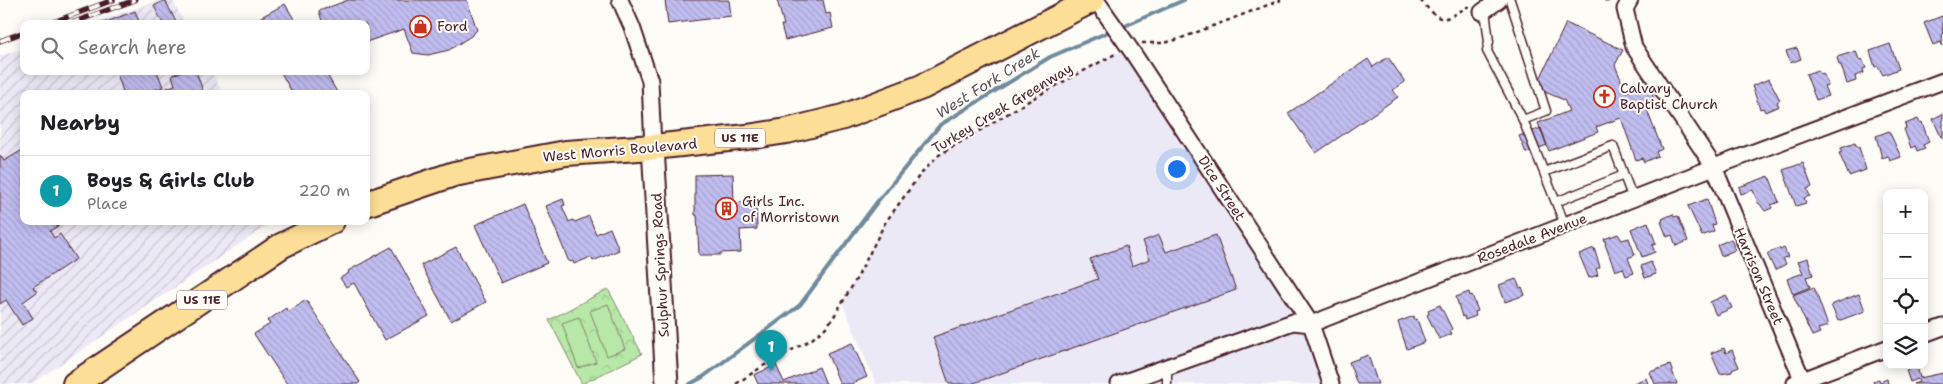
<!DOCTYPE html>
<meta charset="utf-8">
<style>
:root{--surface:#fff;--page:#f6f6f6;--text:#202124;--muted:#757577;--line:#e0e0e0;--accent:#c8321e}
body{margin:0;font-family:"Shantell Sans",sans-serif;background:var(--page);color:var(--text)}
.controls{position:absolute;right:15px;bottom:15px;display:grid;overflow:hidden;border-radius:10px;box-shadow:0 2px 12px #0003}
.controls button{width:45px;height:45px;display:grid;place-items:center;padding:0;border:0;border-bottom:1px solid var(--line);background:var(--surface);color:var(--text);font:25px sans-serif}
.you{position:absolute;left:1176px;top:168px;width:18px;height:18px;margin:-12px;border:4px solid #fff;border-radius:50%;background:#1a73e8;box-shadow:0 0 0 8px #1a73e833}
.badge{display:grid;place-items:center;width:32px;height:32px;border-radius:50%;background:var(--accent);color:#fff;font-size:16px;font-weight:700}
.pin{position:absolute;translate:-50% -41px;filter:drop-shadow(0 1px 2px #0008)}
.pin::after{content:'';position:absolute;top:26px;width:18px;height:15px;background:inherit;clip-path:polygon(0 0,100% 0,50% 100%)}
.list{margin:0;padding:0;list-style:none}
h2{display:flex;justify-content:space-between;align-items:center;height:65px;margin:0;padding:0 20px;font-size:21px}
h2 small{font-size:16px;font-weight:400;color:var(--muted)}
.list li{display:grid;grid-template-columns:32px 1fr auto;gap:15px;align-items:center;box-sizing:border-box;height:70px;padding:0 20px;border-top:1px solid var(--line)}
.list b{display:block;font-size:19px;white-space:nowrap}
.list p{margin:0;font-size:16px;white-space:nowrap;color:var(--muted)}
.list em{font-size:16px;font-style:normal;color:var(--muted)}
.icon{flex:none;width:28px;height:28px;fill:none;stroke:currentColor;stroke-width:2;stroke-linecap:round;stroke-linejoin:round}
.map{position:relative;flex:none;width:1943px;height:384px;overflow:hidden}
.search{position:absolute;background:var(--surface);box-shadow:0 2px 12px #0003;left:20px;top:20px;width:350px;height:55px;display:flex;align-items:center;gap:12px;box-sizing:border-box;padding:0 18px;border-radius:10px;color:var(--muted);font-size:19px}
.panel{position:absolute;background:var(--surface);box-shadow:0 2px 12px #0003;left:20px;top:90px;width:350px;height:135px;border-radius:10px}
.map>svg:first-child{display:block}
.built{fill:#ebe9f5}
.industrial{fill:url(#industrial-furrows)}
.park{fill:url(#park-crowns);stroke:#808469}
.pitch{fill:#b7e8a7;stroke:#808469}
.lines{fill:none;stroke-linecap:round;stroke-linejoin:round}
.stream{stroke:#6f8a9c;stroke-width:4}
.building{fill:url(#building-back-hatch);stroke:#4a1f2b}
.lane-casing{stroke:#4a1f2b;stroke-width:11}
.street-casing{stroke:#4a1f2b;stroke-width:19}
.secondary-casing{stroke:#4a1f2b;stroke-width:25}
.primary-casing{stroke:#4a1f2b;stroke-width:28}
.path{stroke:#4a1f2b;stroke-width:2.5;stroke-dasharray:4 4;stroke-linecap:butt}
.lane{stroke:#fdfcf7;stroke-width:8}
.street{stroke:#fdfcf7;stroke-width:15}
.secondary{stroke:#fdfcf7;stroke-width:21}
.primary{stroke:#fdde96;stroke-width:24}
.rail-casing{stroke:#4a1f2b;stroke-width:5.5}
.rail{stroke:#fdfcf7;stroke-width:4;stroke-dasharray:11;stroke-linecap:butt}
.labels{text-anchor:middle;stroke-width:4;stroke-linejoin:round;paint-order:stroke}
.shield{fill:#fdfcf7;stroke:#806168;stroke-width:1}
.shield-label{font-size:12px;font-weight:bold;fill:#4a1f2b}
.poi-label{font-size:14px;fill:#4a1f2b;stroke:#fdfcf7;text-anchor:start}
.street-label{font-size:14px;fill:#4a1f2b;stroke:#fdfcf7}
.water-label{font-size:15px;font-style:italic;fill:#5c5464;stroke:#fdfcf7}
</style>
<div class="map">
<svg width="1943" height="384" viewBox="0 0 1943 384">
<defs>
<pattern id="industrial-furrows" width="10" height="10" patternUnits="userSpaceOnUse" patternTransform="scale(1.25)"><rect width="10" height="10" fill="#ebe9f5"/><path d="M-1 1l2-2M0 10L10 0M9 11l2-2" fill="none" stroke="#cbc7d2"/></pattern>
<pattern id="park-crowns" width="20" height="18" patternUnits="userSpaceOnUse" patternTransform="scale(1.25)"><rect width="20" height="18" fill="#b7e8a7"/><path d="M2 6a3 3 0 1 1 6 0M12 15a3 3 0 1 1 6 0" fill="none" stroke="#9fc790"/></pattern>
<pattern id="building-back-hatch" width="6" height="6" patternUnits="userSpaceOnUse" patternTransform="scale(1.25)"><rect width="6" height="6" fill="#c0bdf0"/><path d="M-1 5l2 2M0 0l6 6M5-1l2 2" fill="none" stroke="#a6a2ce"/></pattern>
</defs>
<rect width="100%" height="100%" fill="#fdfcf7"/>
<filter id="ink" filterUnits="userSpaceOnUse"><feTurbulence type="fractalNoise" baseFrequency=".02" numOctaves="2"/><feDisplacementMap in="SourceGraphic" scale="10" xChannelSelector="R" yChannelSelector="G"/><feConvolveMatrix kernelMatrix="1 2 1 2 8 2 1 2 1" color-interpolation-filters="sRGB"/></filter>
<g filter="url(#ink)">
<path class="built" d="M 1116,53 L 1133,53 L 1311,324 L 1333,384 L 876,384 L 842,302 L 864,265 L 875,240 L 898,205 L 928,165 L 939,155 L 1037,96 Z"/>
<path class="industrial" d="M 159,0 L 172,0 L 185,24 L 92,24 Z
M 24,48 L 24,71 L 211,71 L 223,94 L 24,94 L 24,221 L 274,221 L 31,384 L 0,384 L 0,56 Z"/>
<path class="park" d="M 608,289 L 642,354 L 582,384 L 549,320 Z"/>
<path class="pitch" d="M 608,304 L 625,349 L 607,356 L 590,311 Z
M 579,317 L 596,362 L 578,368 L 562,323 Z"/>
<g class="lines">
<path class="stream" d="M 1127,25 L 1184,0
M 690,384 L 703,377 L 800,305 L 877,202 L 940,125 L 1050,57 L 1106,33"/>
</g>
<path class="building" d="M 165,0 L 177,24 L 163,24 L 154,6 Z
M 348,0 L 467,0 L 477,30 L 471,36 L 449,50 L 428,55 L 413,53 L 404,29 L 366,42 L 366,24 L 323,24 L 319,11 Z
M 665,0 L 729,0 L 731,16 L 668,24 Z
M 777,0 L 823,0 L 826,14 L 830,13 L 833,28 L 785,40 L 781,25 L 784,25 Z
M 285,4 L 297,24 L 253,24 L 252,22 Z
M 135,11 L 140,24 L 101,24 Z
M 1942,16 L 1943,19 L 1942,46 L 1941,42 L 1933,45 L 1924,23 Z
M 1566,23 L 1623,50 L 1615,65 L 1626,92 L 1648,83 L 1655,102 L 1645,105 L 1662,149 L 1656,152 L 1658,156 L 1644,162 L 1642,158 L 1636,160 L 1621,118 L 1596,127 L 1598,132 L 1549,151 L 1538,123 L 1569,111 L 1564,100 L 1545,92 L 1540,79 Z
M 1890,44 L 1899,69 L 1883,75 L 1878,66 L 1875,67 L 1870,51 Z
M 1797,48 L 1801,59 L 1790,63 L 1786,51 Z
M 1856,51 L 1859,60 L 1862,59 L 1866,68 L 1863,69 L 1864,73 L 1855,76 L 1856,81 L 1847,84 L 1841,65 L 1839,65 L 1837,57 Z
M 1388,57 L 1405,82 L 1393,90 L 1398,97 L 1316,153 L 1288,113 L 1368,59 L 1373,67 Z
M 1818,70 L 1820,74 L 1823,73 L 1828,85 L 1824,86 L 1828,96 L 1816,100 L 1806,74 Z
M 116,71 L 157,71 L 163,87 L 144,94 L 124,94 Z
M 183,71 L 196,71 L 204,94 L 151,94 L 175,85 L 172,75 Z
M 280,71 L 325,71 L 338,94 L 293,94 Z
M 1769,79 L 1780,100 L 1777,102 L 1779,106 L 1765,112 L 1763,108 L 1760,109 L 1752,86 Z
M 1942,114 L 1943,114 L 1943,137 L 1941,137 L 1933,119 Z
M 1918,119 L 1920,123 L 1922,122 L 1929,142 L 1923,145 L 1925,148 L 1917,151 L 1915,146 L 1911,148 L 1904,129 L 1906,128 L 1905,124 Z
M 1541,128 L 1547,145 L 1526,153 L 1519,136 Z
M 1889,131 L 1901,157 L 1890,161 L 1888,156 L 1882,158 L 1876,136 Z
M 1855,143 L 1857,147 L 1859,147 L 1866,170 L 1849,176 L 1839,153 L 1842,152 L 1841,148 Z
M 24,149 L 24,221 L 66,221 L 50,231 L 54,238 L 60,234 L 76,259 L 33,287 L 37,292 L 23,302 L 33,318 L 22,325 L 6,300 L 0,304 L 0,155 L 4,161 Z
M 1803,163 L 1812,187 L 1807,189 L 1810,196 L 1804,198 L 1806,203 L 1796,206 L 1783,170 Z
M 733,174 L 734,203 L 756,201 L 757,229 L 740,230 L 741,252 L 720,253 L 720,255 L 699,255 L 697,215 L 695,215 L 695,175 Z
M 1769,176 L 1779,202 L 1771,205 L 1772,208 L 1765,211 L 1759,203 L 1758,203 L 1753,190 L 1741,194 L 1739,187 Z
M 563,199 L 565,205 L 562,206 L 569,222 L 573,220 L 575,222 L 589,216 L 596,234 L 610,228 L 619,250 L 593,261 L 591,257 L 574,264 L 573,261 L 569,262 L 546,206 Z
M 1707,199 L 1715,224 L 1712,225 L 1714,231 L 1702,236 L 1688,206 Z
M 523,204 L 547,263 L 501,283 L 475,225 Z
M 1673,214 L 1674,217 L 1678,216 L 1688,241 L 1676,246 L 1672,235 L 1667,237 L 1661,222 L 1663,221 L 1662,219 Z
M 1648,222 L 1656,244 L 1652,245 L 1655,252 L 1642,257 L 1631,229 Z
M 1618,234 L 1622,240 L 1629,238 L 1635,255 L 1628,258 L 1634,273 L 1626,276 L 1623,268 L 1615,271 L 1605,244 L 1606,244 L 1604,239 Z
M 1159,235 L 1166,252 L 1216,235 L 1236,290 L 971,384 L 949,384 L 933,337 L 1098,279 L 1090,259 L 1126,246 L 1132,266 L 1150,259 L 1143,241 Z
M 1731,239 L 1735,250 L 1721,256 L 1717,245 Z
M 391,247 L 429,316 L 385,340 L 354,283 L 346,287 L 340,278 L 349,273 L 348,271 Z
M 456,247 L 486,302 L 451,321 L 421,265 Z
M 1594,248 L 1600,267 L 1596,269 L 1598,275 L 1589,278 L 1579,254 Z
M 1779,248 L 1780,250 L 1784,248 L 1788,257 L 1783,258 L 1786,264 L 1775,270 L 1767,254 Z
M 1808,258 L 1813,275 L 1806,277 L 1810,287 L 1793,294 L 1787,279 L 1803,273 L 1798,261 Z
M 1651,262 L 1656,274 L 1645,278 L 1641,266 Z
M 1516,279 L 1520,288 L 1522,287 L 1525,295 L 1505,302 L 1499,285 Z
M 1814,287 L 1828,326 L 1818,329 L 1820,333 L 1812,336 L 1793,295 Z
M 1469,292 L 1470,296 L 1472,295 L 1478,311 L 1475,312 L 1476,316 L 1465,320 L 1464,316 L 1462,317 L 1456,297 Z
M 1859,294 L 1865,311 L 1838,321 L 1831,305 Z
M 1726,295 L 1732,308 L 1716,315 L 1710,302 Z
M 306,300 L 360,382 L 358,384 L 287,384 L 254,334 L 270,324 L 267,321 L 286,308 L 288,312 Z
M 1440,305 L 1452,329 L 1450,330 L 1452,334 L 1439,339 L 1427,315 L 1429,314 L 1428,310 Z
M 1414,316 L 1415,320 L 1417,319 L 1425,342 L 1407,349 L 1398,322 Z
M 852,343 L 867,377 L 851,384 L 840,384 L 827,353 Z
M 1724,348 L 1726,353 L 1732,350 L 1739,367 L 1732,370 L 1732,372 L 1720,374 L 1711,353 Z
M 1368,355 L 1378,384 L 1357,384 L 1349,362 Z
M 776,365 L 784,382 L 819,367 L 826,384 L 758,384 L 754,375 Z
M 1670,365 L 1677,384 L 1655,384 L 1650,372 Z
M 1917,366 L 1920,378 L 1943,373 L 1943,384 L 1913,384 L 1919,382 L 1918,379 L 1910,382 L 1906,370 Z
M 1646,378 L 1648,384 L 1632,384 L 1636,382 Z
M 1879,379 L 1880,382 L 1887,379 L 1888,384 L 1874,384 L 1873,381 Z"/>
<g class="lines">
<defs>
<path id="lane" d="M 1510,0 L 1546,111 L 1523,120
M 1485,10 L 1489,42 L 1487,51 L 1523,120 L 1565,225
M 1544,172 L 1613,146 L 1633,199
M 1556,202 L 1624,175
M 1167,367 L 1167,384"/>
<path id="street" d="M 620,0 L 632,27 L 650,81 L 653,147
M 1096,0 L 1133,53 L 1311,324 L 1331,384
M 1630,0 L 1625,9 L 1634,47 L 1714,167 L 1804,384
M 1482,12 L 1499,0
M 1924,334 L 1943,327
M 1795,383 L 1887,348
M 1119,384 L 1293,322 L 1311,324 L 1714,167 L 1943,81"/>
<path id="secondary" d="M 653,147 L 667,384"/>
<path id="primary" d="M 366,204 L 454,174 L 566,153 L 653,147 L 747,137 L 787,131 L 843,117 L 922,87 L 1092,0
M 75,384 L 281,246 L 332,221"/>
</defs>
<use href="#lane" class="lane-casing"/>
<use href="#street" class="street-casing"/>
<use href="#secondary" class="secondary-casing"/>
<use href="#primary" class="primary-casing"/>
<path class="path" d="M 1420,0 C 1443,24 1440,23 1469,6
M 1605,0 L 1612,3
M 1142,43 L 1164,43 L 1179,39 L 1281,0
M 736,384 L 763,366 L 812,339 L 826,327 L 833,318 L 857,278 L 885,223 L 919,176 L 939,155 L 1037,96 L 1117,53"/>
<use href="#lane" class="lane"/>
<use href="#street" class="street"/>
<use href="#secondary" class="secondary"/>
<use href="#primary" class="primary"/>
<defs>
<path id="rail" d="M 48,24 L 113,0
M 69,24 L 135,0
M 0,41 L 24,32"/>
</defs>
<use href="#rail" class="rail-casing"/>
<use href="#rail" class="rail"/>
</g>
</g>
<defs>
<symbol id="shop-ring" viewBox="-11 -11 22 22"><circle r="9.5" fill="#fdfcf7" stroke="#c8321e" stroke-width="1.5"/><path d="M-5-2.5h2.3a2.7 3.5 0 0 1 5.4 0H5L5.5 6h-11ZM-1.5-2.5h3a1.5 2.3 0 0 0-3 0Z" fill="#c8321e"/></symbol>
<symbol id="church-ring" viewBox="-11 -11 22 22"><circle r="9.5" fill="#fdfcf7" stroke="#c8321e" stroke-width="1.5"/><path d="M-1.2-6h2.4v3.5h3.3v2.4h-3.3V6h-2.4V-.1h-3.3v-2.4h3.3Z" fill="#c8321e"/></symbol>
<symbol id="building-ring" viewBox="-11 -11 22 22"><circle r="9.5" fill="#fdfcf7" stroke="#c8321e" stroke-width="1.5"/><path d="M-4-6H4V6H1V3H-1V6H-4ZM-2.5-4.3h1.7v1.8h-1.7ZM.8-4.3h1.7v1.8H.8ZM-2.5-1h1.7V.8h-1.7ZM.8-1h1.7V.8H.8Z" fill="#c8321e"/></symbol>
</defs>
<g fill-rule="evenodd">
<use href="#shop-ring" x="408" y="14" width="25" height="25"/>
<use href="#church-ring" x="1592" y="84" width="25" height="25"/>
<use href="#building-ring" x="714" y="196" width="25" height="25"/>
</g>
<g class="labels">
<g class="shield">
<rect x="715" y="128.5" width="50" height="19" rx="4"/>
<rect x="177" y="290.5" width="50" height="19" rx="4"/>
</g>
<g class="shield-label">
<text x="740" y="142">US 11E</text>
<text x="202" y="304">US 11E</text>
</g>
<g class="poi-label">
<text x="437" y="31">Ford</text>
<text x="1620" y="93">Calvary<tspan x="1620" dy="16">Baptist Church</tspan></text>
<text x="742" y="206">Girls Inc.<tspan x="742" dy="16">of Morristown</tspan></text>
</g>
<g class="street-label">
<text transform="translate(1002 108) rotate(-31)" y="5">Turkey Creek Greenway</text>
<text transform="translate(620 150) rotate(-5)" y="5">West Morris Boulevard</text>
<text transform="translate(1222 188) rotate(57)" y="5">Dice Street</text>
<text transform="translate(1532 238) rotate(-21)" y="5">Rosedale Avenue</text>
<text transform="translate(660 265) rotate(-93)" y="5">Sulphur Springs Road</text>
<text transform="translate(1759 276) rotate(67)" y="5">Harrison Street</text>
</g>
<g class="water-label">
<text transform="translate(988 83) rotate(-32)" y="5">West Fork Creek</text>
</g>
</g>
</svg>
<div class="controls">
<button>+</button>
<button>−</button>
<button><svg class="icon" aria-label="locate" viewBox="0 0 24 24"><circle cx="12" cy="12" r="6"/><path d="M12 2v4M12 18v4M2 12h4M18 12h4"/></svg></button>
<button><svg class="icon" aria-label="layers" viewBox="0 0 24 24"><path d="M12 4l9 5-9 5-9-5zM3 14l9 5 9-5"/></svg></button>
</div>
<div class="you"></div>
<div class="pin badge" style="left:771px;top:371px;background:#0f9aa8">1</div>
<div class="search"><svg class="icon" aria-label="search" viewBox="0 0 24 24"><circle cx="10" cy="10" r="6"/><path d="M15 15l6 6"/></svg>Search here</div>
<section class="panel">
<h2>Nearby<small></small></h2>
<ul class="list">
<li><span class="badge" style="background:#0f9aa8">1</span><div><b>Boys &amp; Girls Club</b><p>Place</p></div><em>220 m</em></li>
</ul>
</section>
</div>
